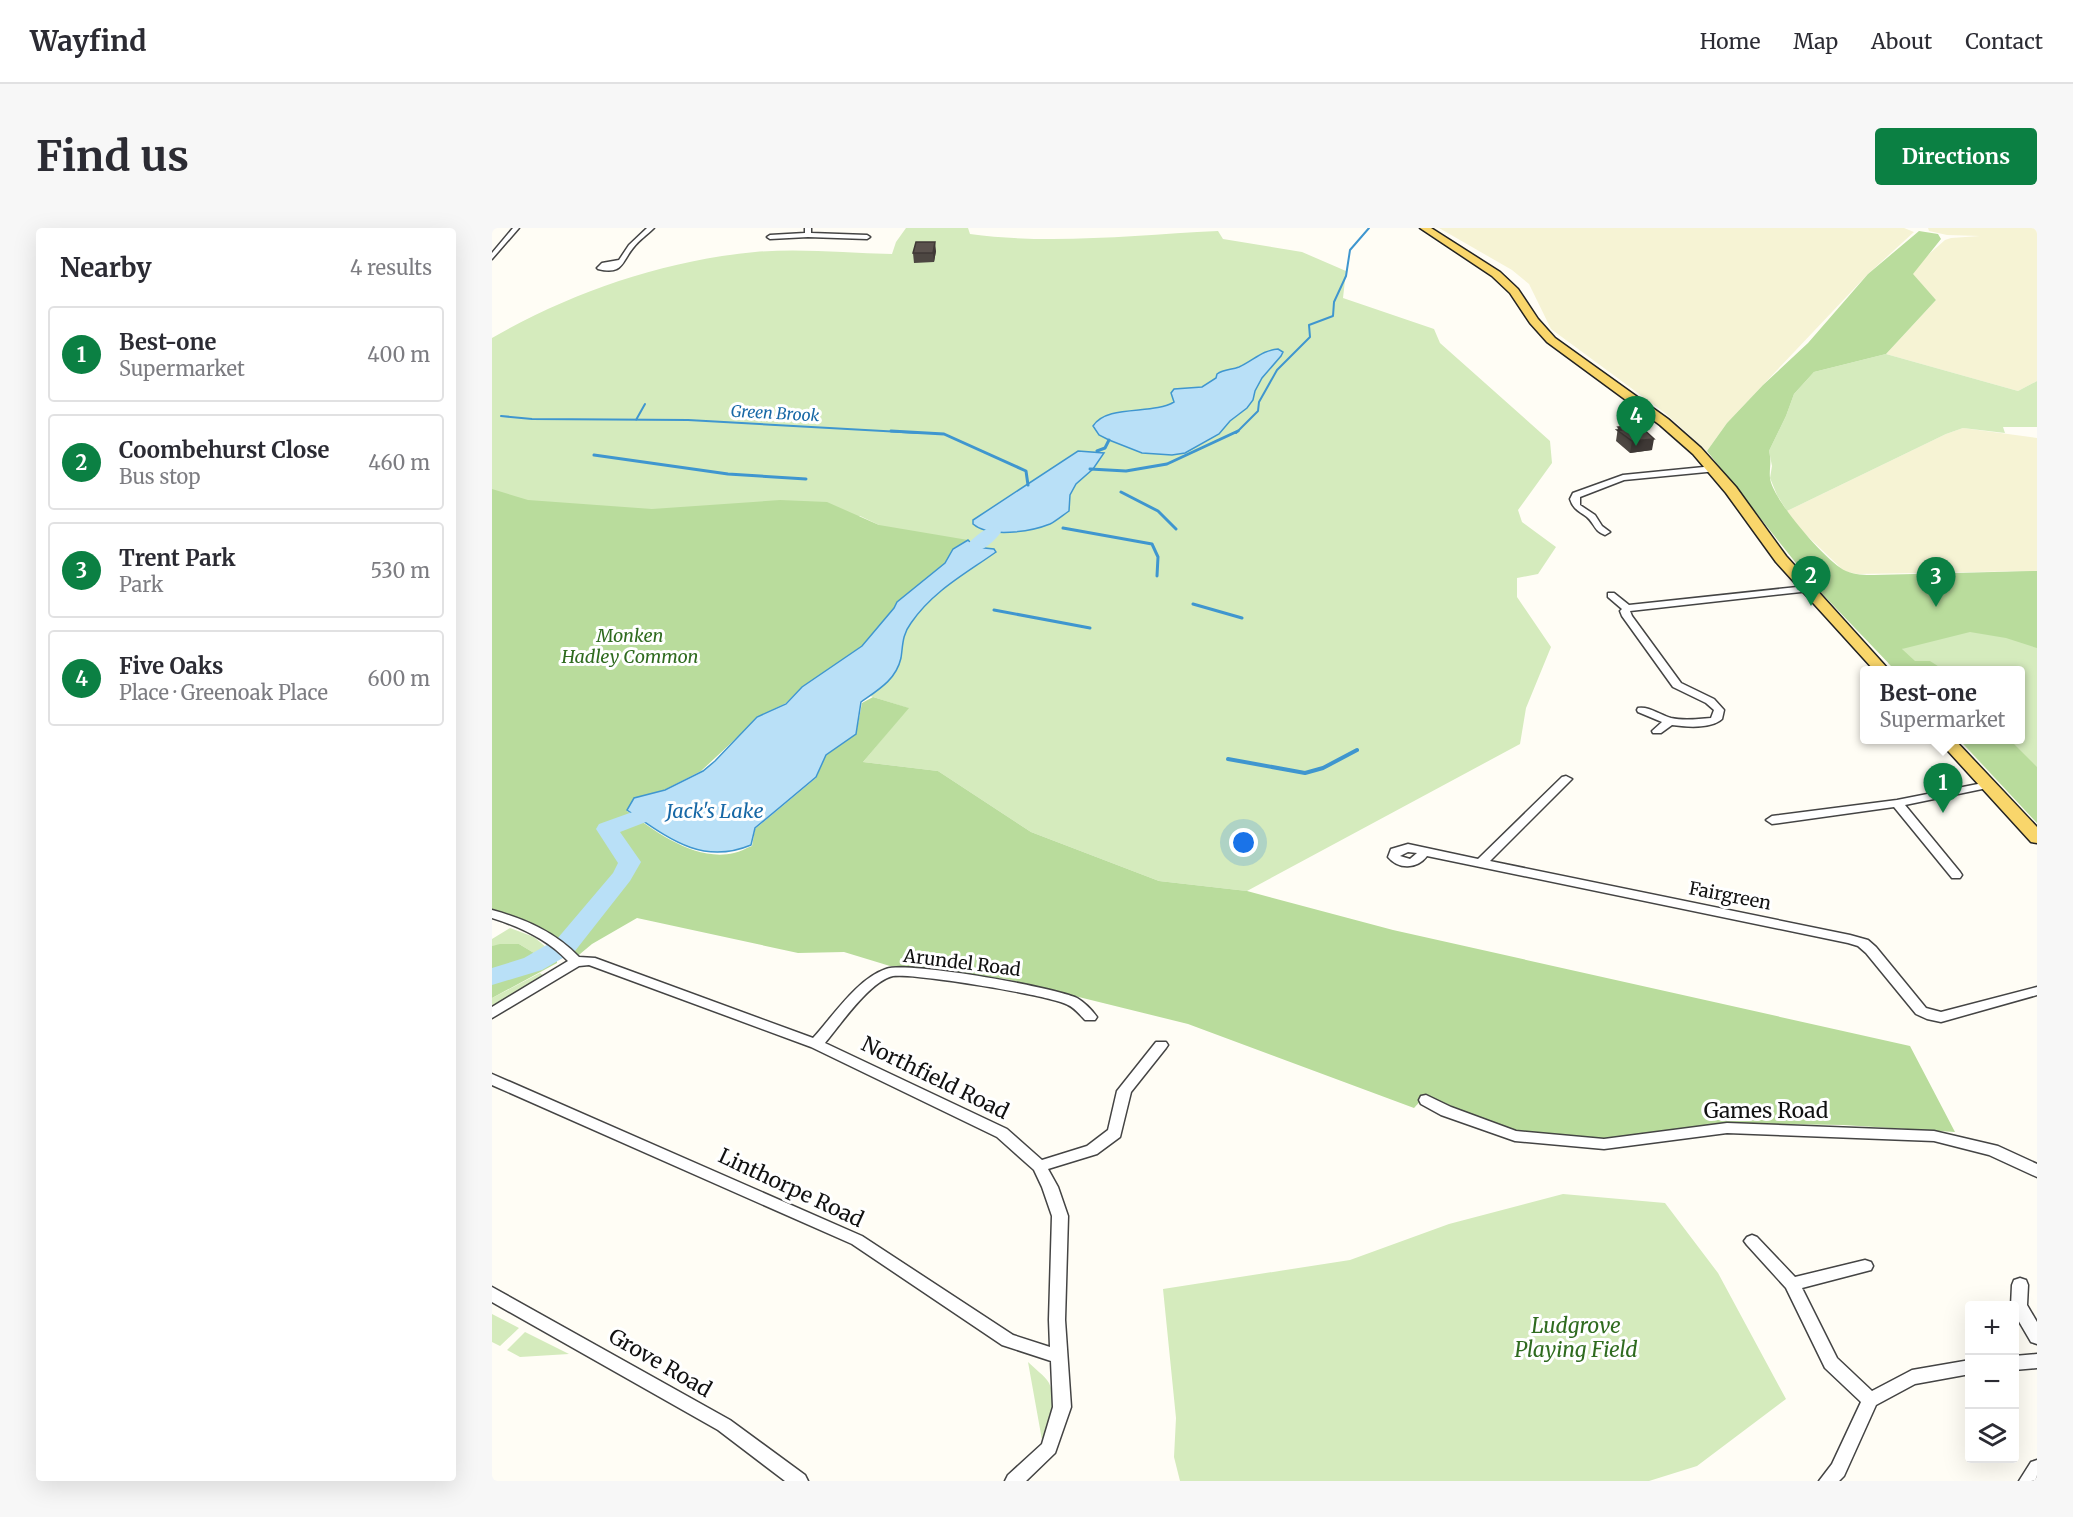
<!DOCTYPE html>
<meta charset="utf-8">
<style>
:root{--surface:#fff;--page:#f7f7f7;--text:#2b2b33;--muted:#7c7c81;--line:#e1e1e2;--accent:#0b8043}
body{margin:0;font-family:Merriweather,serif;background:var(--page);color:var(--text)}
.controls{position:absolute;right:18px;bottom:18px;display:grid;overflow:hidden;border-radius:6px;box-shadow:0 6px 24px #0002}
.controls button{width:54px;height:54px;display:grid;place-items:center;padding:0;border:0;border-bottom:2px solid var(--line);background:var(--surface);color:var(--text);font:30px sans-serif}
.you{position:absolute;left:752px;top:615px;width:21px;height:21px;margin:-15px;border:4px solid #fff;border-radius:50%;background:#1a73e8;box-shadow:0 0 0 9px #1a73e833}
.badge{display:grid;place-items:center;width:39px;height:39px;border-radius:50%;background:var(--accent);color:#fff;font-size:20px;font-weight:700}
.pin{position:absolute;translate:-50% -50px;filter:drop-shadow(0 2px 3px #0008)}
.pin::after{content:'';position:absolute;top:32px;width:21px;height:18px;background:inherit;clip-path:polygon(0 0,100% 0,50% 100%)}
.popup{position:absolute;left:1368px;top:438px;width:165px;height:78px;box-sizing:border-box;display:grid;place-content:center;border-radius:6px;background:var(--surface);filter:drop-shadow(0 2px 4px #0005);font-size:20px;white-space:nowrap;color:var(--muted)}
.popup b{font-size:22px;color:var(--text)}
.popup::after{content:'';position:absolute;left:50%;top:100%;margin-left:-12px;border:12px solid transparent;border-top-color:var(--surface)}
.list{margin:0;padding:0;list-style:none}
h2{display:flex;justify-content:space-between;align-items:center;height:78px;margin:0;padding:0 24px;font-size:26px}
h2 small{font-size:20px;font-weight:400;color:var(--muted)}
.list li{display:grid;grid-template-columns:39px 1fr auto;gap:18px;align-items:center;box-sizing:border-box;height:96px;margin:0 12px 12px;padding:0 12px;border:2px solid var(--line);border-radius:6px}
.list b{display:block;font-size:22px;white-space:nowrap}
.list p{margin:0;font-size:20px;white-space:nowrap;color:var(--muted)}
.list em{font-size:20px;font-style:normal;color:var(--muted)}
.icon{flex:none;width:33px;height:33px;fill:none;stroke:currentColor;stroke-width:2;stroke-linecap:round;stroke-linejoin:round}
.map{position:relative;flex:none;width:1545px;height:1253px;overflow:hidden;border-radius:6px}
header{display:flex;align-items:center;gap:36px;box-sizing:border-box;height:84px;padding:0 30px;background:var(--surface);border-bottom:2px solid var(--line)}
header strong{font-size:28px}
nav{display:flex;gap:33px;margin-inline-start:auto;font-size:21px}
.intro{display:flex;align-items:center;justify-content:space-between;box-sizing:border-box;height:144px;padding:0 36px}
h1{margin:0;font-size:42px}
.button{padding:15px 27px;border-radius:6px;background:var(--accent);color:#fff;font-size:21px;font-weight:700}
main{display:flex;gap:36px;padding:0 36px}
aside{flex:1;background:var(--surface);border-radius:6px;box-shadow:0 6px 24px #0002}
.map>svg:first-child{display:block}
.farmland{fill:#f6f3d4}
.green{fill:#d5ebbd}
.forest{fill:#b9dc9c}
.water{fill:#b9e0f7;stroke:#3f96cf;stroke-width:1.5}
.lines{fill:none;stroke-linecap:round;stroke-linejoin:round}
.stream-far2{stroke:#3f96cf;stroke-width:2}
.stream-far1{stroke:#3f96cf;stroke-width:3}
.stream{stroke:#3f96cf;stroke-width:4}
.river{fill:#b9e0f7;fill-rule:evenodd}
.street-casing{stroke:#444;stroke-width:3}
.primary-casing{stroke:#222;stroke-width:3}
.street{fill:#fff;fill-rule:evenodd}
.primary{fill:#f9d66b;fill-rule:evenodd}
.wall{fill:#4d4742}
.shaded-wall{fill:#3f3936}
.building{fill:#5a524d;stroke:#3f3936;stroke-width:1.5}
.labels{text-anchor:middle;stroke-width:6;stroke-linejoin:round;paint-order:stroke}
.far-water-label{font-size:16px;font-style:italic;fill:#1768a6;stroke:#fff}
.park-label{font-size:18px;font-style:italic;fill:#2f6b1f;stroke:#fff}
.street-label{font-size:18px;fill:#111;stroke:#fff}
.water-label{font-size:20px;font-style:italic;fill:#1768a6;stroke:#fff}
.near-street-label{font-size:21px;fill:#111;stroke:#fff}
.near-park-label{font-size:21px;font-style:italic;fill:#2f6b1f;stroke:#fff}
</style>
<header>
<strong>Wayfind</strong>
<nav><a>Home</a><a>Map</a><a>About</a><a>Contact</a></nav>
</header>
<div class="intro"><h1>Find us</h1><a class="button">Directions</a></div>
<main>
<aside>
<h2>Nearby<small>4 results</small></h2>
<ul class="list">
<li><span class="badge">1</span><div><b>Best-one</b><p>Supermarket</p></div><em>400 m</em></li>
<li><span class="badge">2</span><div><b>Coombehurst Close</b><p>Bus stop</p></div><em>460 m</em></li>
<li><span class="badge">3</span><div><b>Trent Park</b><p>Park</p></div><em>530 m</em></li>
<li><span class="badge">4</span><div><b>Five Oaks</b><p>Place · Greenoak Place</p></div><em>600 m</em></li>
</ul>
</aside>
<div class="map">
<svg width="1545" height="1253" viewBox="0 0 1545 1253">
<rect width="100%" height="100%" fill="#fffdf5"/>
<path class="farmland" d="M 947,0 L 1412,0 L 1422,4 L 1376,46 L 1235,195 L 1215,223 L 1173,185 L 1059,101 L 1037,56 L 1020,42 Z
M 1436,0 L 1545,0 L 1545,153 L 1526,163 L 1394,126 L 1444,72 L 1420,46 L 1436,27 L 1453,12 L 1459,10 L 1488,8 L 1455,7 L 1437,3 Z
M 1471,200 L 1545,210 L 1545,343 L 1365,346 L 1352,343 L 1307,300 L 1295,283 L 1454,206 Z"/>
<path class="green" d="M 414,0 L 476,0 L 478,6 C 560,17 643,7 726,3 L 731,11 L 810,24 L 854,43 L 851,70 L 942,101 L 948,115 L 1058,213 L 1060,235 L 1026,282 L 1030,294 L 1064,319 L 1046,346 L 1025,350 L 1025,369 L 1059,419 L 1034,480 L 1028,516 L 755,663 L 667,653 L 539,604 L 446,543 L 371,534 L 416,480 L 378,468 L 387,297 L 368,288 L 0,414 L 0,110 C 80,64 170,33 263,24 C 308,20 355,25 400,26 L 404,14 Z
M 1394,126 L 1526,163 L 1545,153 L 1545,199 L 1511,199 L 1513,205 L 1471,200 L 1454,206 L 1295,283 L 1285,267 L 1278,250 L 1280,238 L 1277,223 L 1294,188 L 1302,166 L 1322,144 Z
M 1545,343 L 1545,595 L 1467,512 L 1529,512 L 1529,442 L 1403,442 L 1396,435 L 1488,345 Z
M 18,700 L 42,709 L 55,720 L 42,725 L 27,716 L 0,718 L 0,711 Z
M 48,745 L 52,748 L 0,778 L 0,770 Z
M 1071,966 L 1173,975 L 1226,1045 L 1294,1171 L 1205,1238 L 1157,1253 L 688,1253 L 682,1229 L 684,1190 L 671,1061 L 858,1032 L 957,996 Z
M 0,1086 L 27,1100 L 8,1118 L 0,1114 Z
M 33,1104 L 77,1126 L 28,1129 L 15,1122 Z
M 536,1134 C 542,1140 553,1148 557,1155 C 565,1172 558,1197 550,1212 Z"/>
<path class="forest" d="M 1427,3 L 1446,6 L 1449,11 L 1421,46 L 1444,72 L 1394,126 L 1322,144 L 1302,166 L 1294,188 L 1277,223 C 1280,235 1277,240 1278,250 C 1280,271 1335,335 1354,343 C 1363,347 1372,347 1382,347 L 1545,343 L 1545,420 L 1514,410 L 1478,404 L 1410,421 L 1423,433 L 1438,433 L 1452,442 L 1403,442 L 1319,354 L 1215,223 L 1235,195 L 1271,157 L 1316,115 L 1376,46 Z
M 0,261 L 36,272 L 160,281 L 288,272 L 335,274 L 387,297 L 476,312 L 461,321 L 453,335 L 405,374 L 403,380 L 370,418 L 310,459 L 294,475 L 268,488 L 209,543 L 172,562 L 142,570 L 135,583 C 164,604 204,634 242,625 C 248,624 254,620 260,618 L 263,601 L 324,550 L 334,527 L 364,506 L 370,475 L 381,469 L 417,480 L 371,534 L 446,543 L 539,604 L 667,653 L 755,663 L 901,702 L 1418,818 L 1463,904 L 1351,897 L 1233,895 L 1106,912 L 1024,904 L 968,883 L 934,867 L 922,880 L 696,796 L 514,751 L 398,738 L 352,724 L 306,725 L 145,690 L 100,716 L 82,731 L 74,722 L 0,686 Z
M 1468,512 L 1518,512 L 1545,539 L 1545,595 Z
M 8,716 L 27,716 L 42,725 L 55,720 L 65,729 L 65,735 L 0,770 L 0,718 Z"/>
<path class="water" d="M 786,121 L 791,124 L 789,128 L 770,150 L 763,163 L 761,172 L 755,180 L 738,193 L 727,206 L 693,225 L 680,227 L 650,225 L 617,212 L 607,207 L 601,198 C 615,176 661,187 682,174 L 679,165 L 682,161 L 710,159 L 724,150 L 725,146 C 732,141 739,142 747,139 C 761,133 770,122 786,121 Z
M 586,223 L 612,225 L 601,241 L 584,256 L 578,267 L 577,283 C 571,287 564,293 558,296 C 538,304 497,310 481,296 L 481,292 Z
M 476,312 L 483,319 L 502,321 L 504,324 C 473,346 441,363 419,395 C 410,407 411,417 409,430 C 404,452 386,462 369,474 L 364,506 L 334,527 L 324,549 L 263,600 L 259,617 C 209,638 175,609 135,582 L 142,570 L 173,562 L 211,543 L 223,533 L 265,489 L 294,476 L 310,459 L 370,418 L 402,380 L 405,374 L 453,335 L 461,321 Z"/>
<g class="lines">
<path class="stream-far2" d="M 9,188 L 40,191 L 196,192 L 427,205
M 144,192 L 153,176
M 744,205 L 766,183 L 767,174 L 785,142 L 818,109 L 817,97 L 841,88 L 842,74 L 854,48 L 858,22 L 877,0"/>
<path class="stream-far1" d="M 399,203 L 452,206 L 534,243 L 536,257
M 605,223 L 613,220 L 617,212
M 102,227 L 236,246 L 314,251
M 598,241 L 634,243 L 675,236 L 746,203
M 629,264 L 666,283 L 684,301
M 571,300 L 660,316 L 666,329 L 665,348
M 701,376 L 750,390
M 502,382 L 598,400"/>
<path class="stream" d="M 736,531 L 813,545 L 831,540 L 865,522"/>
<path class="river" d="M 501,299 L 507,300 L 509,304 C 502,314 489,326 476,323 L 473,319 C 480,311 491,301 501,299 Z
M 146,582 L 154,584 L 157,589 L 154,594 L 128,604 L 149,634 L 138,653 L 83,723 L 50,742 L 0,757 L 0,740 L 32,730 L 65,711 L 121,645 L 126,635 L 104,601 L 107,596 Z"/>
<defs>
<path id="street" d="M 21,0 L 27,0 L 0,31 L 0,25 Z
M 155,0 L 162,0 C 155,7 147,12 141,20 C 129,35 131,47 106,41 L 105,40 L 110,35 L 127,32 L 137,17 Z
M 313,0 L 319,0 L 319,5 L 375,7 L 378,9 L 375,11 L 316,9 L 278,11 L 275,9 L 278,7 L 313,5 Z
M 1222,238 L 1226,241 L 1225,243 L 1132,252 L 1088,269 L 1088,277 L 1103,287 L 1110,298 L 1118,304 L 1113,307 C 1102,303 1103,296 1095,289 C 1087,283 1081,281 1078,271 L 1081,265 L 1131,247 Z
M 1315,358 L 1320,361 L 1318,363 L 1138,383 L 1140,388 L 1189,455 L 1222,471 L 1232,482 L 1230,491 C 1219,501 1194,499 1180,497 L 1169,505 L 1161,505 L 1160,503 L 1170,494 L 1146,484 L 1145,482 L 1146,480 C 1157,478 1168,487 1179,490 C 1192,493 1206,491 1219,490 L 1222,482 L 1214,475 L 1181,459 L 1130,388 L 1128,383 L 1130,381 L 1116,369 L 1116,365 L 1122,365 L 1137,377 Z
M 1074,548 L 1080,551 L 998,633 L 1358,707 L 1376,712 L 1384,719 L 1434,780 L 1449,784 L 1545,759 L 1545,767 L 1449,794 L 1435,791 L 1424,786 L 1374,725 L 1366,718 L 1356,715 L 935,628 C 925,641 907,642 896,629 L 899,621 L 916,616 L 986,631 L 1070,549 ZM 916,624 L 925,625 L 918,631 L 908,628 Z
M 1496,554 L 1502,557 L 1500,559 L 1413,577 L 1468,644 L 1470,647 L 1468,650 L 1460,650 L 1402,579 L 1280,596 L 1274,592 L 1280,588 L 1405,572 Z
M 0,682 C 33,691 63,704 87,729 L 103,730 L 321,810 C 342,787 365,751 394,741 C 415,733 562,759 585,770 C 592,774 600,782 605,789 L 603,792 L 593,792 C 588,787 583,780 576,777 C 557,767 422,745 401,748 C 378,753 348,797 333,815 L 515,901 L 550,932 L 595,918 L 616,902 L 625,863 L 664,814 L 674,814 L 676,817 L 674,820 L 639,864 L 628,909 L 605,926 L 556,941 L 566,959 L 576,988 L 573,1092 L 579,1179 L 563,1225 L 534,1253 L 513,1253 L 516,1247 L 550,1216 L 561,1179 L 559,1133 L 510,1117 L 360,1016 L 0,857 L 0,846 L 370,1008 L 521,1107 L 558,1119 L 557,1092 L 560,988 L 550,959 L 542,942 L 505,909 L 319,819 L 97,737 L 87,738 L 0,790 L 0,779 L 76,733 C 55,711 29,699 0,690 Z
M 934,867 L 959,879 L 1024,903 L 1112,911 L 1235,895 L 1442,903 L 1506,918 L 1545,936 L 1545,949 L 1497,927 L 1442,913 L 1235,905 L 1112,921 L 1023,913 L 949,887 L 929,876 L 927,872 L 929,868 Z
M 1260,1007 L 1265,1009 L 1303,1049 L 1373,1032 L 1379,1034 L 1381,1038 L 1379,1042 L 1310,1060 L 1345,1130 L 1380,1163 L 1420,1142 L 1478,1132 L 1478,1146 L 1423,1156 L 1384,1177 L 1352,1248 L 1347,1253 L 1327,1253 L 1340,1236 L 1369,1174 L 1333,1140 L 1294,1060 L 1255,1017 L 1252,1013 L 1255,1009 Z
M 1528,1050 L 1534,1052 L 1536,1057 L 1535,1077 L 1545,1094 L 1545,1116 L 1539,1114 L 1522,1085 L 1522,1078 L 1519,1078 L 1520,1057 L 1522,1052 Z
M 0,1059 L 238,1192 L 313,1247 L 316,1253 L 293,1253 L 226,1202 L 0,1074 Z
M 1545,1126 L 1545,1140 L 1522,1142 L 1522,1128 Z
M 1545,1232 L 1545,1253 L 1527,1253 L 1539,1234 Z"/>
<path id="primary" d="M 928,0 L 939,0 L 1008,44 L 1026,61 L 1046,91 L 1063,110 L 1176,191 L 1209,220 L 1244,259 L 1294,328 L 1397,442 L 1382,442 L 1284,334 L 1234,265 L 1201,226 L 1168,197 L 1055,114 L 1038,95 L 1018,65 L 1000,48 Z
M 1446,512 L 1463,512 L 1545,599 L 1545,615 L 1539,614 Z"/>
</defs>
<use href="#street" class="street-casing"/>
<use href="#primary" class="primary-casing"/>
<use href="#street" class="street"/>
<use href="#primary" class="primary"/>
</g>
<path class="wall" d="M 444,23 L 442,34 L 422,35 L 421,25 Z
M 1126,199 L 1160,222 L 1138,225 L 1124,213 Z"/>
<path class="shaded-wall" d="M 443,14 L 444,23 L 442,34 L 441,25 Z
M 1162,211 L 1160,222 L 1138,225 L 1140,213 Z"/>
<path class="building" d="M 424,14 L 443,14 L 441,25 L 421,25 Z
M 1147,197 L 1162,211 L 1140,213 L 1125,202 L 1129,202 L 1126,199 Z"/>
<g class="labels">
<g class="far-water-label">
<text transform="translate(283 185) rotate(3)" y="6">Green Brook</text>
</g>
<g class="park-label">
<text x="138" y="414">Monken<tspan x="138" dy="21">Hadley Common</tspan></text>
</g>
<g class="street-label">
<text transform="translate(1238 668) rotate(11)" y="6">Fairgreen</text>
<text transform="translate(470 735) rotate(7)" y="6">Arundel Road</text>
</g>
<g class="water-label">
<text x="223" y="590">Jack's Lake</text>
</g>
<g class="near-street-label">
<text transform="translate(443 850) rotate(26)" y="7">Northfield Road</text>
<text x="1274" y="890">Games Road</text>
<text transform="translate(299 960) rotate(25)" y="7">Linthorpe Road</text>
<text transform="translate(168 1135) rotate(30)" y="7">Grove Road</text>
</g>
<g class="near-park-label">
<text x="1084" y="1105">Ludgrove<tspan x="1084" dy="24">Playing Field</tspan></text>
</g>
</g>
</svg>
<div class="controls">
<button>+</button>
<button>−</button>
<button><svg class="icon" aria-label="layers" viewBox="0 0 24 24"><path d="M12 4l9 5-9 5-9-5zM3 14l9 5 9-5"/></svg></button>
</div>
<div class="you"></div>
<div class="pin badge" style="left:1451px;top:585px">1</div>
<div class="popup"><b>Best-one</b>Supermarket</div>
<div class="pin badge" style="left:1319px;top:378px">2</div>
<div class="pin badge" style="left:1444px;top:379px">3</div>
<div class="pin badge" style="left:1144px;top:218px">4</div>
</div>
</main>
